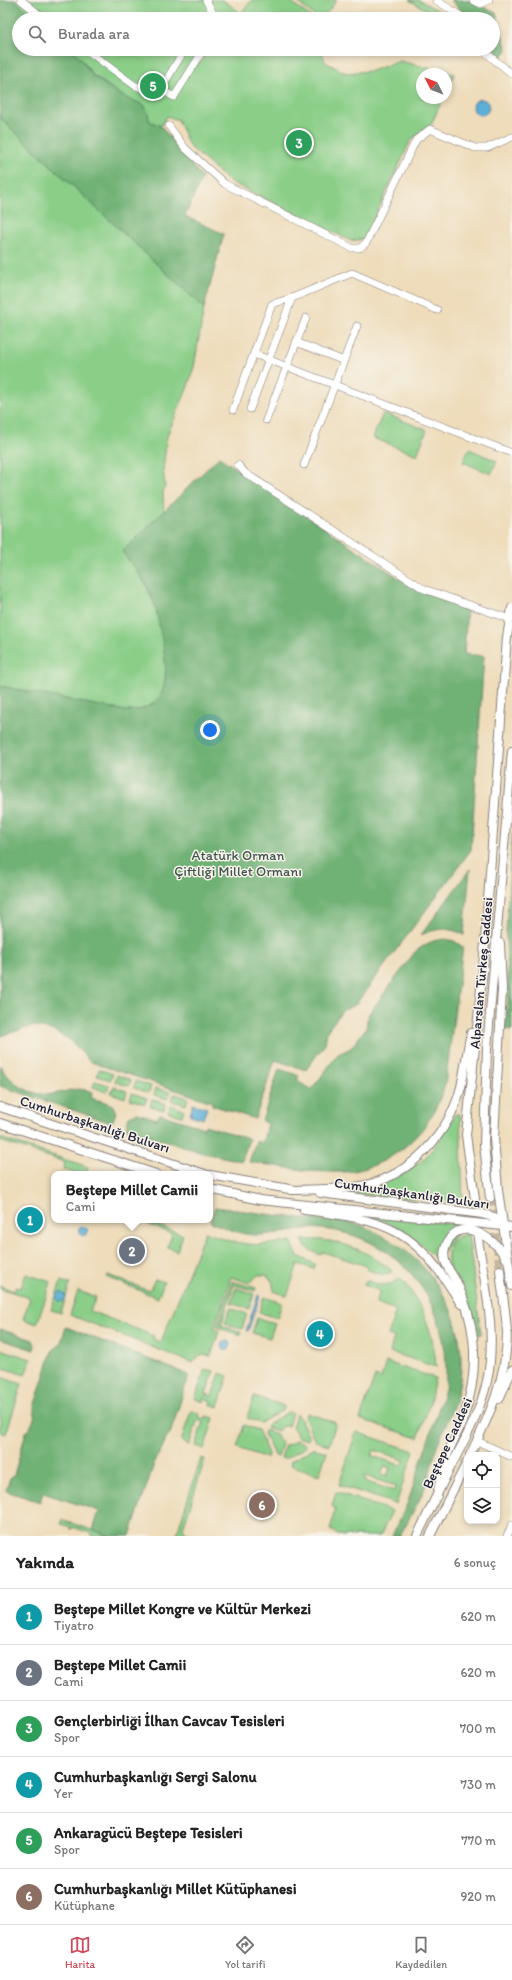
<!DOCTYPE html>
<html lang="tr">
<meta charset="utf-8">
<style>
:root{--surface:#fff;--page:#f2f2f2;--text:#222;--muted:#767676;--line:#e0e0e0;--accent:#d1495b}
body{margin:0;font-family:Itim,sans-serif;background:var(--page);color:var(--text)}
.controls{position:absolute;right:12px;bottom:12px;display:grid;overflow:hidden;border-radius:8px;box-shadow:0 2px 6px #0003}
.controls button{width:36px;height:36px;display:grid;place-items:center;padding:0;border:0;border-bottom:1px solid var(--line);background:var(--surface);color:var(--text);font:20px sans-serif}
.compass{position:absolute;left:416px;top:68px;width:36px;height:36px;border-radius:50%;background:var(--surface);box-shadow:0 2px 6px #0003;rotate:312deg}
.you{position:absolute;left:210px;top:730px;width:14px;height:14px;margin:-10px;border:3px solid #fff;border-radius:50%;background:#1a73e8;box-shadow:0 0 0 6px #1a73e833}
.badge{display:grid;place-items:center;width:26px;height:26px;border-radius:50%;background:var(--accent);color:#fff;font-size:13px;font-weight:700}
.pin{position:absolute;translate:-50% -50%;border:2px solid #fff;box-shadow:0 1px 4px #0006}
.popup{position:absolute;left:51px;top:1171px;width:162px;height:52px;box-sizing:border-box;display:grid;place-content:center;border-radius:8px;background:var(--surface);filter:drop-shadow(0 1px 3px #0005);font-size:13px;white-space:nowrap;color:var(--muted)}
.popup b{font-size:15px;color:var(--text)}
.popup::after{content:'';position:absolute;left:50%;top:100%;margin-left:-8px;border:8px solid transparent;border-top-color:var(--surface)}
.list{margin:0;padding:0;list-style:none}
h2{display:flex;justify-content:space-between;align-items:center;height:52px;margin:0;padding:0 16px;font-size:17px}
h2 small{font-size:13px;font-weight:400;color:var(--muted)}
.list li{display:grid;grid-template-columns:26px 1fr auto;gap:12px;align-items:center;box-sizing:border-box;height:56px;padding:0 16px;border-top:1px solid var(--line)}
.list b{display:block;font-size:15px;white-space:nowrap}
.list p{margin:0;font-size:13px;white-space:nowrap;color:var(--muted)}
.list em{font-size:13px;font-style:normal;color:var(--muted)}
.icon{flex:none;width:22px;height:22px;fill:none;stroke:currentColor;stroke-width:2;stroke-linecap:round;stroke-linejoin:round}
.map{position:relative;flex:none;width:512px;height:1536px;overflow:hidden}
.search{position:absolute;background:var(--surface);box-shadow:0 2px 6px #0003;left:12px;right:12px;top:12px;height:44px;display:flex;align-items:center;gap:10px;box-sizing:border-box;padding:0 14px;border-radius:22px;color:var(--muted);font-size:15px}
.sheet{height:388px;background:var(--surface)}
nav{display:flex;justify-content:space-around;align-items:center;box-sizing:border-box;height:56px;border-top:1px solid var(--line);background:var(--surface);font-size:11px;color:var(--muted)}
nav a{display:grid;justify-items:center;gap:2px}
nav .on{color:var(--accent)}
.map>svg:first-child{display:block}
.green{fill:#8ace88;stroke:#567862;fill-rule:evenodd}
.forest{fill:#6fb174;stroke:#486a58}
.water{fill:#5bb0d7;stroke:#3e6989}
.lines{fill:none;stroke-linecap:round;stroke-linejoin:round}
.major-tunnel{stroke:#c5b7a1;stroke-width:8;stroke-dasharray:8 4;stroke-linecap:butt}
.minor-casing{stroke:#887f7a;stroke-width:8}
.major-casing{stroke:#887f7a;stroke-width:10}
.minor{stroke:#fff;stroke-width:7}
.major{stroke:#fff;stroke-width:8}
.labels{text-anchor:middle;stroke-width:3;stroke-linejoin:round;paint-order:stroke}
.park-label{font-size:14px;fill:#415652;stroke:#f7f3e8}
.street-label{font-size:14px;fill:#22223b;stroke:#f7f3e8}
</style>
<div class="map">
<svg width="512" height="1536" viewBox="0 0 512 1536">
<rect width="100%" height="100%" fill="#f7f3e8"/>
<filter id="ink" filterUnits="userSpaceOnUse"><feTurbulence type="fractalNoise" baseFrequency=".025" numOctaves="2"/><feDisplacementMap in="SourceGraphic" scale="8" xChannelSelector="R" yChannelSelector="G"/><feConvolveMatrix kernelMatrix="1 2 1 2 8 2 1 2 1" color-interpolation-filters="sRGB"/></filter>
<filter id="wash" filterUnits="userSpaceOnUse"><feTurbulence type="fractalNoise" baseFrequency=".012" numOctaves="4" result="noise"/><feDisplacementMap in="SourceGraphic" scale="16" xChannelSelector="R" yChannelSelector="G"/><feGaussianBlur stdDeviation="0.9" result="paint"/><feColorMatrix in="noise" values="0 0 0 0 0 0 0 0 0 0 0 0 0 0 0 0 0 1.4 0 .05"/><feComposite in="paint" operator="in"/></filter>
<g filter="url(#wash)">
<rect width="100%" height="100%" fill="#eedcba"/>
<path class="green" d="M 14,0 L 223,0 L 241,13 L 252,0 L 289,0 L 313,19 L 37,19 Z
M 295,0 L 337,0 L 322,19 L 318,19 Z
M 409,0 L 419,0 L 453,19 L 443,19 Z
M 70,49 L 321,49 L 325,62 L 346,73 L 371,71 L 400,61 L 454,74 L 446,92 L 446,74 L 422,74 L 422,98 L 443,98 L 431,125 L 411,140 L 364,239 L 351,241 L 229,181 L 189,146 L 178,120 L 167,116 L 161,126 L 149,121 L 148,113 L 144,105 L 124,97 L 93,75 L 78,55 Z
M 0,118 L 204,308 L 194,367 L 187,389 L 167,436 L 163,470 L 165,486 L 163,493 L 164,516 L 122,552 C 134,566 144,579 151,596 C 161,619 169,662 164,687 L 220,743 L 108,709 L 0,686 Z
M 383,413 L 427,430 L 417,455 L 373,438 Z
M 469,449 L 497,461 L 491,474 L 463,462 Z
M 99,1069 L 113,1074 L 110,1080 L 97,1076 Z
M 117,1075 L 131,1080 L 129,1086 L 115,1082 Z
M 95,1081 L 109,1085 L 107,1092 L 93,1087 Z
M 136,1081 L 151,1086 L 149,1093 L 134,1088 Z
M 114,1087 L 127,1091 L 125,1098 L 111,1093 Z
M 156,1088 L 170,1092 L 167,1099 L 154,1095 Z
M 132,1093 L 147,1098 L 145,1104 L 130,1099 Z
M 174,1094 L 188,1098 L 186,1105 L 172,1101 Z
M 152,1099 L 166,1104 L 164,1110 L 150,1106 Z
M 171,1105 L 184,1110 L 182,1116 L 168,1112 Z
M 455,1114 L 460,1114 L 463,1203 L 334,1192 C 357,1186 381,1181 402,1173 C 427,1163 443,1136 455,1114 Z
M 0,1138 L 88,1167 L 86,1174 L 78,1174 L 63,1169 L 65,1162 L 0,1141 Z
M 370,1216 L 466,1225 L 466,1227 L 461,1227 L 441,1256 L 442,1265 C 420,1241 400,1227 370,1216 Z
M 137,1220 L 145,1220 L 183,1235 L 177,1251 L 167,1247 L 172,1235 L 170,1233 Z
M 205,1232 C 241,1246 254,1247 291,1241 L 298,1256 L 315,1264 L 314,1269 L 298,1264 L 287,1296 L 274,1291 L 272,1280 L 266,1275 L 258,1275 L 249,1283 L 231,1277 L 214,1329 L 219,1331 L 211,1356 C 203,1354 197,1356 193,1363 L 70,1315 L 78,1291 L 96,1297 L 90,1311 L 154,1336 L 153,1339 L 161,1342 Z
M 468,1233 L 481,1334 L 476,1335 L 448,1264 C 446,1248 452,1237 468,1233 Z
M 302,1240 C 335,1237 368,1250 392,1271 C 384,1278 375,1272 366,1269 L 367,1266 L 323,1252 L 321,1255 C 311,1251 306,1250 302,1240 Z
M 26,1274 L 51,1282 L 37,1324 L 23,1319 L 30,1298 L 0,1288 L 0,1286 L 14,1291 L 16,1287 L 21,1288 Z
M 108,1275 L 147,1290 L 150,1290 L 155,1279 L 164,1282 L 158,1298 L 107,1277 Z
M 400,1278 C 423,1303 434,1334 436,1367 L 390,1352 L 394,1337 L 388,1335 L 396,1310 L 376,1303 L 380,1291 L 364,1285 L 366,1280 C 379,1285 388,1288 400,1278 Z
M 61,1281 L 70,1284 L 61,1313 L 51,1310 Z
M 232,1281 L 256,1288 L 255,1291 L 234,1285 L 221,1325 L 241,1332 L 240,1335 L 217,1327 Z
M 236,1288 L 254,1294 L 249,1309 L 231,1303 Z
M 264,1297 L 282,1303 L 277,1318 L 259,1312 Z
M 230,1308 L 247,1314 L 242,1329 L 225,1323 Z
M 257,1318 L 275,1323 L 270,1338 L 252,1333 Z
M 0,1349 L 31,1359 L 25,1375 L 0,1367 Z
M 386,1362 L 435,1378 L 430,1403 L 418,1438 L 360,1419 L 375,1376 L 381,1378 Z
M 205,1369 L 214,1371 L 206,1394 L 212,1396 L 220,1373 L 228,1376 L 218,1407 L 210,1404 L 211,1401 L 204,1398 L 203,1402 L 195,1399 Z
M 0,1377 L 22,1384 L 6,1434 L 0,1432 Z
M 254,1396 L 284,1406 L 283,1410 L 260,1423 L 247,1418 Z
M 191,1411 L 199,1413 L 198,1417 L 205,1419 L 206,1416 L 214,1418 L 204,1449 L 195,1446 L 203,1422 L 197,1421 L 189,1445 L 181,1441 Z
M 288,1412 L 292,1413 L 288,1426 L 282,1426 L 278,1431 L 266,1427 L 268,1424 Z
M 307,1413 L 336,1423 L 329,1445 L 315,1441 L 305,1418 Z
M 296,1414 L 299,1416 L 309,1437 L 308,1440 L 297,1437 L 296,1432 L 292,1427 Z
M 244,1425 L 258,1430 L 268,1454 L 267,1458 L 237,1448 Z
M 265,1430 L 277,1434 L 277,1438 L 282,1444 L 278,1457 L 274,1455 L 264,1434 Z
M 356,1432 L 414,1451 L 396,1504 L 339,1485 ZM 374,1450 L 404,1460 L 403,1466 L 372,1456 ZM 384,1466 L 390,1468 L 387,1477 L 381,1475 ZM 365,1476 L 396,1486 L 394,1491 L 364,1481 Z
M 295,1440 L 306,1444 L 305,1447 L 285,1459 L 281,1458 L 285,1445 L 291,1444 Z
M 313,1448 L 327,1452 L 319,1475 L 290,1465 L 291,1461 Z
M 201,1458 L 205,1459 L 183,1528 L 186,1533 L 196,1536 L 176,1536 Z
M 336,1492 L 392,1511 L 380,1536 L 343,1536 L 330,1530 L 335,1509 L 332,1506 Z
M 62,1520 L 110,1536 L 92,1536 L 93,1534 L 73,1527 L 71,1530 L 71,1527 L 61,1524 Z"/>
<path class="forest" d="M 0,0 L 14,0 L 37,19 L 19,19 L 19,49 L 70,49 L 78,55 L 93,76 L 124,97 L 144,105 L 148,113 L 149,121 L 161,126 L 202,178 L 185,216 L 224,234 L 204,308 L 0,118 Z
M 451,0 L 467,0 L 496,13 L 507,50 L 500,59 L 493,47 L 493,19 C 471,19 466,17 451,0 Z
M 219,457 L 412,587 L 467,609 L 464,654 L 484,656 L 471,850 L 355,1005 L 343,1010 L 327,1031 L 325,1044 L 306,1070 L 275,1060 L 255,1119 L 212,1105 L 212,1102 L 91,1062 L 70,1040 L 54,1031 L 33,1026 L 0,1036 L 0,686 L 126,711 C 172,710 168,674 162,639 C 159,625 157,609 151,595 C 144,579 134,566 122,552 Z
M 512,832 L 512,1030 L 505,1029 L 508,1000 L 506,932 Z
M 470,869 L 464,935 C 450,927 435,928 421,935 Z
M 445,939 L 454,941 L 463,947 L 445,1085 C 440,1098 435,1112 427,1123 C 407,1151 374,1172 340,1172 C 310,1173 278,1166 249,1162 L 256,1141 L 262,1143 L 268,1124 L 262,1121 L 279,1069 L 298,1075 L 298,1081 L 311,1090 L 338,1054 L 351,1048 L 366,1028 L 368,1015 L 415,952 C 425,944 432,940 445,939 Z
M 0,1065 C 11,1084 31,1097 54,1094 C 70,1091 75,1086 93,1092 L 91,1098 L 112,1104 L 116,1112 L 112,1123 L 0,1086 Z
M 137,1113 L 157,1119 L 160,1114 L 204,1128 L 205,1125 L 249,1139 L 242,1161 L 203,1153 L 126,1128 L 129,1116 Z
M 215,1207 C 246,1211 277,1216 308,1219 C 326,1221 345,1220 362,1226 C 421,1249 463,1302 461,1367 C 461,1394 449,1417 439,1441 C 434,1455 431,1468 427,1482 C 421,1500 409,1518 400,1536 L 392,1536 L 408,1502 L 445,1389 C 454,1309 405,1238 323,1229 C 299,1226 277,1236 253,1235 C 238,1234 224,1227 210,1222 Z
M 66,1327 L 189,1375 L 170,1434 C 163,1441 163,1451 156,1458 L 130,1536 L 111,1536 L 93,1530 L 99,1511 L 43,1493 L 40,1502 L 6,1491 L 10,1478 L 14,1475 L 26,1432 C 32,1428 37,1413 34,1407 L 52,1351 L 60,1345 Z
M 0,1329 L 33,1340 L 35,1345 L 34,1350 L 0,1339 Z"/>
<path class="water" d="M473 107a8 8 0 1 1 16 0a8 8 0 1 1-16 0Z
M 193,1104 L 207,1108 L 203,1119 L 190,1115 Z
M78.5 1231a4.5 4.5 0 1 1 9 0a4.5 4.5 0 1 1-9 0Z
M56.5 1297a4.5 4.5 0 1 1 9 0a4.5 4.5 0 1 1-9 0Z
M 258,1295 L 260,1296 L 248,1331 L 246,1331 Z
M221.5 1345a4.5 4.5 0 1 1 9 0a4.5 4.5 0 1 1-9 0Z"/>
</g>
<g filter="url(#ink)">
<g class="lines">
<path class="major-tunnel" d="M 490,1198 L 500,1270
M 475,1199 L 476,1218"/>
<defs>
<path id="minor" d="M 21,0 L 45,19
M 206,0 L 216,19
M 436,0 L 465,19
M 473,0 L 481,4 L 489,0
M 85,49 L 134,85 L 141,88 L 161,89
M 185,49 L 161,89 L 174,97 L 204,49
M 482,49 L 498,63
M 501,65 L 512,74
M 169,126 L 185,148 L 225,184 L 352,248 L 360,248 L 366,243 L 416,140 L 430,129 L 475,148 L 487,148 L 512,137
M 296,342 L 344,361
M 254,354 L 512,453
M 250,409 L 292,298
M 233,410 L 272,304 L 292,298 L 352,273 L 437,310
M 266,420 L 306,318
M 238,465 L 245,473 L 424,589 L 510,619
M 304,465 L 357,326
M 477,1441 L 512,1457
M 507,1536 L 512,1525"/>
<path id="major" d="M 500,943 L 502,989 L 494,1138 L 498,1190 L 512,1286
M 0,1107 L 205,1174
M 0,1123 L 156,1174
M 210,1175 L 295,1190
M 210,1189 L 260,1200 L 512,1227
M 291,1190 C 314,1189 338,1190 361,1186 C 410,1177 449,1134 461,1087 C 465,1069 467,1050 471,1033
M 320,1193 L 482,1214 L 494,1217 L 504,1226
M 490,1198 L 484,1145 L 487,1049 L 512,751
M 475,1199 L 466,1135 L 483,969 L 507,637 L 512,608
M 304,1210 C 389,1220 416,1229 461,1304
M 499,1399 L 512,1370
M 470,1455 C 489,1417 507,1377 507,1333 C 506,1312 502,1291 500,1270
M 437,1496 C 439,1485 441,1472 445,1461 C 450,1445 459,1432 464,1416 C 472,1392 476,1363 473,1338 C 471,1321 465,1301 458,1285 C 453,1274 441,1263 445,1249 C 455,1212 494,1236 506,1258
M 417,1536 C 428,1514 438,1492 449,1470 C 464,1441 480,1413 487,1381 C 497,1335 485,1284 478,1239
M 430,1536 L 467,1462"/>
</defs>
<use href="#minor" class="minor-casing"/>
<use href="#major" class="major-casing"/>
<use href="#minor" class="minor"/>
<use href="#major" class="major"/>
</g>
</g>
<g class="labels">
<g class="park-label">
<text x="238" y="860">Atatürk Orman<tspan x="238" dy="16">Çiftliği Millet Ormanı</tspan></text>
</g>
<g class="street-label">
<text transform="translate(481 973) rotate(-85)" y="5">Alparslan Türkeş Caddesi</text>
<text transform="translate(95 1124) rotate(18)" y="5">Cumhurbaşkanlığı Bulvarı</text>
<text transform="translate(412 1193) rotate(8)" y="5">Cumhurbaşkanlığı Bulvarı</text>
<text transform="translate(447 1443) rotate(-65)" y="5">Beştepe Caddesi</text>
</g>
</g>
</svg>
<div class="controls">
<button><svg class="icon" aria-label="locate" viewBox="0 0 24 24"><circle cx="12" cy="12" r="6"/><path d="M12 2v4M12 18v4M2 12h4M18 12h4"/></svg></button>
<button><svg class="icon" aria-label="layers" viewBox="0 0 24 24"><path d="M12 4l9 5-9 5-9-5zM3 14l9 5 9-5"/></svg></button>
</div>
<svg class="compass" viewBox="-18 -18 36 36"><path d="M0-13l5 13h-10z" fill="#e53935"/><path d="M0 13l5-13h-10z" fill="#767676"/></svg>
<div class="you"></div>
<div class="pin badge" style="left:30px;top:1220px;background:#0f9aa8">1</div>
<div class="pin badge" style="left:132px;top:1251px;background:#6b7280">2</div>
<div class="popup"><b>Beştepe Millet Camii</b>Cami</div>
<div class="pin badge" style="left:299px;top:143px;background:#2e9e5b">3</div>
<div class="pin badge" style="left:320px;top:1334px;background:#0f9aa8">4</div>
<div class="pin badge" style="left:153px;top:86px;background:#2e9e5b">5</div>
<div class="pin badge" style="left:262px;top:1505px;background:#8d6e63">6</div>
<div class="search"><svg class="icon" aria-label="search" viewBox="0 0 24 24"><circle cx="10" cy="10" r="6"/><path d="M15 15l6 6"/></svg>Burada ara</div>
</div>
<section class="sheet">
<h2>Yakında<small>6 sonuç</small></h2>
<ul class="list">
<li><span class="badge" style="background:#0f9aa8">1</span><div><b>Beştepe Millet Kongre ve Kültür Merkezi</b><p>Tiyatro</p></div><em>620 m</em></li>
<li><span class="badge" style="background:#6b7280">2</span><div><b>Beştepe Millet Camii</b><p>Cami</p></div><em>620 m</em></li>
<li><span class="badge" style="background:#2e9e5b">3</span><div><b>Gençlerbirliği İlhan Cavcav Tesisleri</b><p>Spor</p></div><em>700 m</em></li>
<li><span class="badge" style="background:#0f9aa8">4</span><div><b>Cumhurbaşkanlığı Sergi Salonu</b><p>Yer</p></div><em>730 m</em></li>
<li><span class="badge" style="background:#2e9e5b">5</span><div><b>Ankaragücü Beştepe Tesisleri</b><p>Spor</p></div><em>770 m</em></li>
<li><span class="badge" style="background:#8d6e63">6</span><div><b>Cumhurbaşkanlığı Millet Kütüphanesi</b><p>Kütüphane</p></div><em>920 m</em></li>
</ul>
</section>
<nav>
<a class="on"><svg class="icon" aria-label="map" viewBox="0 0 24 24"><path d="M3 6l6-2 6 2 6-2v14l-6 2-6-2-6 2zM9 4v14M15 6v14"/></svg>Harita</a>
<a><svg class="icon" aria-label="directions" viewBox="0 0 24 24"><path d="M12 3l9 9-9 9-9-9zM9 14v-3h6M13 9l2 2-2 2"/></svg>Yol tarifi</a>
<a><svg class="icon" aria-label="saved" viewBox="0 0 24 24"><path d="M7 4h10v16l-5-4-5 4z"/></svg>Kaydedilen</a>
</nav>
